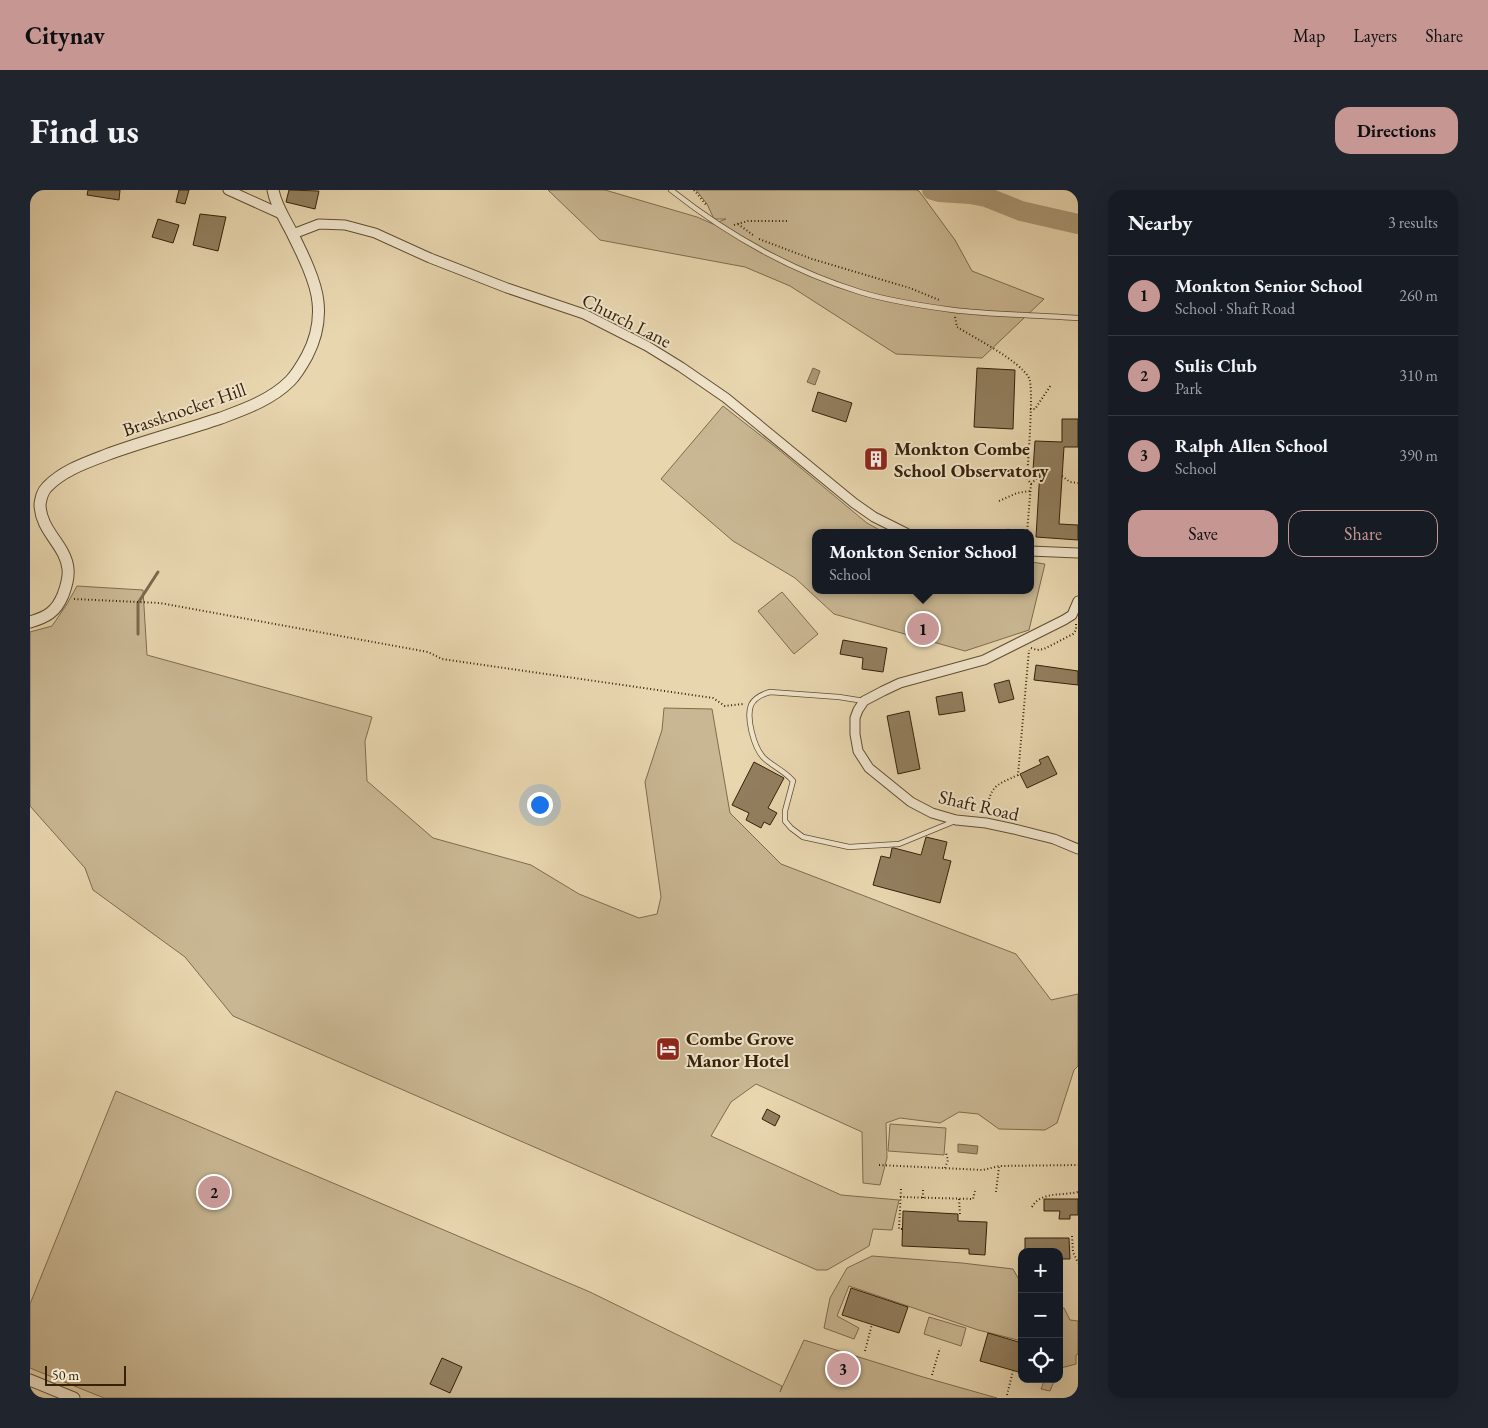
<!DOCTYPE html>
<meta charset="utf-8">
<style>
:root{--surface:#171b24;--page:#20242c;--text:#f1f3f6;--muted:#9ea1a6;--line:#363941;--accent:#c59692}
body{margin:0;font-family:"EB Garamond",serif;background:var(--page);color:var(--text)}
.controls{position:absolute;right:15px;bottom:15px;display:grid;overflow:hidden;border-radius:10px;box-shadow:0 5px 20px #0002}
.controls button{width:45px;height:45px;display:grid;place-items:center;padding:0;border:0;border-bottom:1px solid var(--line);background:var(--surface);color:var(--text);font:25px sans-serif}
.scale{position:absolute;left:15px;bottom:12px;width:81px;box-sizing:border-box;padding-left:5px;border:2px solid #342108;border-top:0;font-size:14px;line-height:18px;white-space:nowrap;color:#342108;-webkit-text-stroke:4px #f0e4cb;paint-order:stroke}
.you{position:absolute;left:509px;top:614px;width:18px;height:18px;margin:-12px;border:4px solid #fff;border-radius:50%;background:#1a73e8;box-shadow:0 0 0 8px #1a73e833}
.badge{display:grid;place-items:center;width:32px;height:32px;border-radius:50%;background:var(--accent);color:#111;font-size:16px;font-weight:700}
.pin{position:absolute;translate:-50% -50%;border:2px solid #fff;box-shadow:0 1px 5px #0006}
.popup{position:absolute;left:782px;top:339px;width:222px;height:65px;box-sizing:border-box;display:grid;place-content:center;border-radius:10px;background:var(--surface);filter:drop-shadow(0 1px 4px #0005);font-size:16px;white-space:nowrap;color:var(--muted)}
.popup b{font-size:19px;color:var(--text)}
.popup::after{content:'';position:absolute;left:50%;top:100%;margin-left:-10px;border:10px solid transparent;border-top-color:var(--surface)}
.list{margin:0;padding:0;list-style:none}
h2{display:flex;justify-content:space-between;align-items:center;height:65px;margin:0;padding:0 20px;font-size:21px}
h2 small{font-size:16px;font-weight:400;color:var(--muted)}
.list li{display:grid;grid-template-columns:32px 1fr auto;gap:15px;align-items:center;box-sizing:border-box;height:80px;padding:0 20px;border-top:1px solid var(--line)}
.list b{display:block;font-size:19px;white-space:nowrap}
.list p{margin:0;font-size:16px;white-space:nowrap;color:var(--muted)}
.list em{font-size:16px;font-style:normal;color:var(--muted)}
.actions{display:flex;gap:10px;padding:15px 20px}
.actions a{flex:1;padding:11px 0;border:1px solid var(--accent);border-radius:15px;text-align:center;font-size:18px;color:var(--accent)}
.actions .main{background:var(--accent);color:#111}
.icon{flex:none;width:28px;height:28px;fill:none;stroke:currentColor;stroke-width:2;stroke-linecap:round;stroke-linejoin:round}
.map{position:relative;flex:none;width:1048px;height:1208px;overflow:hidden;border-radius:15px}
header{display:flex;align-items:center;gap:30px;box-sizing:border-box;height:70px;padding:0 25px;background:var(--accent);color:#111}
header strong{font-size:24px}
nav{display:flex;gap:28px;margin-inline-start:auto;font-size:18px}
.intro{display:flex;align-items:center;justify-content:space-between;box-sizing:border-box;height:120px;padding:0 30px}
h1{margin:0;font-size:35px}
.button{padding:12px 22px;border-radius:15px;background:var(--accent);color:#111;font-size:18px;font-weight:700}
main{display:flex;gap:30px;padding:0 30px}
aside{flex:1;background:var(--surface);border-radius:15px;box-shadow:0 5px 20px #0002}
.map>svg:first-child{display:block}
.green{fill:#c9b793;stroke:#7e6c4e}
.water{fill:#ab9876;stroke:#7b684a}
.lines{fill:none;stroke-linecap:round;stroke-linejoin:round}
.stream{stroke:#7b684a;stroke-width:3}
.river{stroke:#ab9876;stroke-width:20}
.building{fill:#927f5f;stroke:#342108}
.service-casing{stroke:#614e32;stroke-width:6}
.minor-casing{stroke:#614e32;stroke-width:11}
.tertiary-casing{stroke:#614e32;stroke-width:13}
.path{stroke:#342108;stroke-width:2;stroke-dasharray:1 2.5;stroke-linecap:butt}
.service{stroke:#f0e4cb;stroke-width:4.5}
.minor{stroke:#f0e4cb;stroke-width:9}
.tertiary{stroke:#f0e4cb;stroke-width:11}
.labels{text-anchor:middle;stroke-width:4;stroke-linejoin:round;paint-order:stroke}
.street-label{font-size:19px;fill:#342108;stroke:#f0e4cb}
.poi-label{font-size:19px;font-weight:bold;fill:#342108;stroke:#f0e4cb;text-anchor:start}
</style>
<header>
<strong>Citynav</strong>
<nav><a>Map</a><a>Layers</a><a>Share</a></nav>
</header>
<div class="intro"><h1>Find us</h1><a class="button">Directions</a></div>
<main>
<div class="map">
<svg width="1048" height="1208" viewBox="0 0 1048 1208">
<rect width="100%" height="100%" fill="#e8d6af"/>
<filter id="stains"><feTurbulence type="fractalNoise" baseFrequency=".004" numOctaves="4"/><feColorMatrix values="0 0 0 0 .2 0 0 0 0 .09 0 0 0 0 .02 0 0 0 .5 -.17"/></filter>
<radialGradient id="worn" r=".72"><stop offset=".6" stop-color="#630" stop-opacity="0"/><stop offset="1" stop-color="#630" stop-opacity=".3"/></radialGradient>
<path class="green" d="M 518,0 L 575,0 L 667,27 L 683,34 L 696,29 L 684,29 L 677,14 L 666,0 L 886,0 L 889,1 L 925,50 L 942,81 L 1014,109 L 952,168 L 866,164 L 760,96 L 715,77 L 570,50 Z
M 693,216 L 748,259 L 837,333 L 855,343 L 786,343 L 786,400 L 1000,400 L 1001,372 L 1015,374 L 999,440 L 935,461 L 804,424 L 765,388 L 703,351 L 631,289 Z
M 47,396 L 113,400 L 117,465 L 342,527 L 335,551 L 337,591 L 403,648 L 501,675 L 549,704 L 609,728 L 627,724 L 631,707 L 615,592 L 632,540 L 634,518 L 682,519 L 700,623 L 751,674 L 986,764 L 1021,810 L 1048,804 L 1048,876 L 1044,880 L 1027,933 L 1015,940 L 969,939 L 948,924 L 929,922 L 910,933 L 870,928 L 856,933 L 857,968 L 850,995 L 833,993 L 832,942 L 726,894 L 701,912 L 681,946 L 811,1005 L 869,1010 L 862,1040 L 843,1039 L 839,1056 L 797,1080 L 787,1080 L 203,826 L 155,767 L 63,700 L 55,678 L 0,616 L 0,442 L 22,436 L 37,414 Z
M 752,402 L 788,444 L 764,464 L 728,421 Z
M 86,901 L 560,1102 L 752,1196 L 750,1202 L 774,1150 L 893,1187 L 967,1208 L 74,1208 L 0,1178 L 0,1114 Z
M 860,934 L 916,938 L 914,965 L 858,961 Z
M 842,1066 L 932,1073 L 983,1079 L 992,1095 L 992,1151 L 948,1140 L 819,1096 L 807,1126 L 829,1138 L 824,1149 L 794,1138 L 800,1108 L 817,1078 Z
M 1029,1118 L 1034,1118 L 1040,1130 L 1048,1131 L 1048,1164 L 1046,1165 L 1046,1174 L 1031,1178 L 1029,1182 Z
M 899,1127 L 936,1138 L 931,1156 L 894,1144 Z
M 1015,1189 L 1025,1189 L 1020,1201 L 1011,1199 Z"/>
<path class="water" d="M 783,178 L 790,181 L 785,195 L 777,192 Z
M 928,954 L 948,956 L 947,964 L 928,962 Z"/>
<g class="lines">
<path class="stream" d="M 108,444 L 108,413 L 128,382"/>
<path class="river" d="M 902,0 L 909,2 L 940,4 L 956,7 L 991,21 L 1048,34"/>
</g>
<path class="building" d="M 58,0 L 90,0 L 89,10 L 57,5 Z
M 149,0 L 159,0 L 155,14 L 146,12 Z
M 259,0 L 289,1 L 285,19 L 256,12 Z
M 170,24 L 196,27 L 188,61 L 163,55 Z
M 128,29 L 149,35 L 143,53 L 122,47 Z
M 947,178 L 985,180 L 983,239 L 944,237 Z
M 788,202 L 822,213 L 816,232 L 782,221 Z
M 1032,229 L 1048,229 L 1048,257 L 1034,257 L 1029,334 L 1048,335 L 1048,350 L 1006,347 L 1010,280 L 1003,280 L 1005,251 L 1032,252 Z
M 813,450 L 857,458 L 853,482 L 832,479 L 833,468 L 810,464 Z
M 1006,475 L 1048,481 L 1048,495 L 1004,490 Z
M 979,490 L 984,509 L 969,513 L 964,494 Z
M 932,502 L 935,521 L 909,525 L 906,507 Z
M 879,521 L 890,579 L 868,584 L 857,526 Z
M 1018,566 L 1027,584 L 997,598 L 990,584 L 1011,574 L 1009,570 Z
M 724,572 L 754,588 L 738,618 L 747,623 L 740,635 L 734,632 L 731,638 L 716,630 L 719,623 L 702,615 Z
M 896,647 L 917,652 L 913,669 L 921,671 L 910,713 L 843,695 L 851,666 L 860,668 L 862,658 L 864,658 L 891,665 Z
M 737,919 L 750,926 L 745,936 L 732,929 Z
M 1014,1009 L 1048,1009 L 1048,1025 L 1040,1025 L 1040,1029 L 1029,1029 L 1030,1021 L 1014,1021 Z
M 873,1021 L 928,1024 L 928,1031 L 957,1032 L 955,1065 L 939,1064 L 939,1059 L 872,1056 Z
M 995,1048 L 1039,1048 L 1040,1069 L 1029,1069 L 1029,1062 L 995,1062 Z
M 821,1098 L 878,1117 L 869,1143 L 812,1125 Z
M 958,1143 L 992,1153 L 992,1183 L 950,1171 Z
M 412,1168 L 432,1177 L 420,1203 L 400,1194 Z"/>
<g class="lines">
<defs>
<path id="service" d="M 641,0 C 698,45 762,81 830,102 C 859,111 893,116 923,120 C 964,125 1007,125 1048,128
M 978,342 L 979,343
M 834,511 L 809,507 L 740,502 C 733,504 725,507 721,515 C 716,528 724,557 733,567 C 743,577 754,580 763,591 L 755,621 L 755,631 L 761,638 L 773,647 L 819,657 L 869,654 L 925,631"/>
<path id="minor" d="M 198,0 L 251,24
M 263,44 L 289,34 L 315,35 L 345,43 L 400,68 L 477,98 L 554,124 L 617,156 L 651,177 L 696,208 L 824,313 L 844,327 L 876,343
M 1000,361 L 1048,363
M 1048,411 L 1042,425 L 1034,430 L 954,470 L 870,493 L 853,501 L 834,511 L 828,520 L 825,528 L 825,544 L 828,561 L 839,578 L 881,612 L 902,623 L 926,630 L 956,633 L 984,639 L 1024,649 L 1048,659"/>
<path id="tertiary" d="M 0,432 C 17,427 26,422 33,405 C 36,397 39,387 38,379 C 36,355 10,341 10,314 C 11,308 12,302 17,297 C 32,281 55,273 76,265 C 114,251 153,241 191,228 C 215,219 241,210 260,191 C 267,184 272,175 277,166 C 286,149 290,131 288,112 C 286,91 272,63 263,45 C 256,30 246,17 243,0
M 0,1190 L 44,1208"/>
</defs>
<use href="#service" class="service-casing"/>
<use href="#minor" class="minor-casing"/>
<use href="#tertiary" class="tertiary-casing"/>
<path class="path" d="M 664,0 L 677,16
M 708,34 L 723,45
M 704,35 L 718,31 L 759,31
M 729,49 L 782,69 L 880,98 L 909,110
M 925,127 L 927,137 C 945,148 990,171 999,188 C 1004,197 998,272 997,288 L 1001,294 L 997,343
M 1000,219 L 1005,219 L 1021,195
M 1032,286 L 1040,292 L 1048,293
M 1001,294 L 1010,285
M 969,311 L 987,303 L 1000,301
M 44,409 L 130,413 L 398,462 L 412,469 L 683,508 L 695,516 L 713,514
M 1001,458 L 1007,460 L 1014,459 L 1043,444 L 1046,440 L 1046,433
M 957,623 C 960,596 964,596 988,585 L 999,460
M 849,975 L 953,980 L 969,976 L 1048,975
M 915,978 L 918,970 L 916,963
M 871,999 L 869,1039 L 872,1039
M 966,1002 L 969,977
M 870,1007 L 943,1009 L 945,1001
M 893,1008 L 893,999
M 929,1009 L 930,1025
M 1002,1017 C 1011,1001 1032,1006 1048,1002
M 1042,1046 L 1043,1062 L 1048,1073
M 835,1161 L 842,1134
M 902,1185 L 910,1158
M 977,1205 L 983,1181"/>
<use href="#service" class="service"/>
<use href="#minor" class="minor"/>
<use href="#tertiary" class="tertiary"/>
</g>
<defs>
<symbol id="building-square" viewBox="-11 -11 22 22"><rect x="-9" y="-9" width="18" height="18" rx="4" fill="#8f2418" stroke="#f0e4cb"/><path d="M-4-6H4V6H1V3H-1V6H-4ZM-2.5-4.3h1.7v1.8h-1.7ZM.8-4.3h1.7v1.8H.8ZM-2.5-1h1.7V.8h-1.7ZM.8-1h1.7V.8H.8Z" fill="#fff"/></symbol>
<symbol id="hotel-square" viewBox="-11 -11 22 22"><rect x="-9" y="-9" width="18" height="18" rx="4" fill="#8f2418" stroke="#f0e4cb"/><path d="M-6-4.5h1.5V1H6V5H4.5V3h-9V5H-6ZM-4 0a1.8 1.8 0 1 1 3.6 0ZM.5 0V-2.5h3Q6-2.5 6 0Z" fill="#fff"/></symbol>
</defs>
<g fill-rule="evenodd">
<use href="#building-square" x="832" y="255" width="28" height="28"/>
<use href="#hotel-square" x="624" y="845" width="28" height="28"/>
</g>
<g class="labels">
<g class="street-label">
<text transform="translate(597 130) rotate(27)" y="7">Church Lane</text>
<text transform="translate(154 219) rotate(-19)" y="7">Brassknocker Hill</text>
<text transform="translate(949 615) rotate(13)" y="7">Shaft Road</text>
</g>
<g class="poi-label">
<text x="864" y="265">Monkton Combe<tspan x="864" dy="22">School Observatory</tspan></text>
<text x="656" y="855">Combe Grove<tspan x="656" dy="22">Manor Hotel</tspan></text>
</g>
</g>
<rect width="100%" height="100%" filter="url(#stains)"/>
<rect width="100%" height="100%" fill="url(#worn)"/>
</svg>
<div class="controls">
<button>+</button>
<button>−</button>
<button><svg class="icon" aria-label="locate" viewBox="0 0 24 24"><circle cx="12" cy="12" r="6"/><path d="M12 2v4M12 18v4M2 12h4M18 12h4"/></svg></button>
</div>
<div class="scale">50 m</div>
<div class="you"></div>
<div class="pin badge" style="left:893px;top:439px">1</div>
<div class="popup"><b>Monkton Senior School</b>School</div>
<div class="pin badge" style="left:184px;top:1002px">2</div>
<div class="pin badge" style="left:813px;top:1179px">3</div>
</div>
<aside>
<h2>Nearby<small>3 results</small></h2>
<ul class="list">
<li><span class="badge">1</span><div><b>Monkton Senior School</b><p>School · Shaft Road</p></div><em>260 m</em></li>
<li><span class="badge">2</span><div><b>Sulis Club</b><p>Park</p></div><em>310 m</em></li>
<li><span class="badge">3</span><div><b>Ralph Allen School</b><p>School</p></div><em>390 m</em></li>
</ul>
<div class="actions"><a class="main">Save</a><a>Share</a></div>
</aside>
</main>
